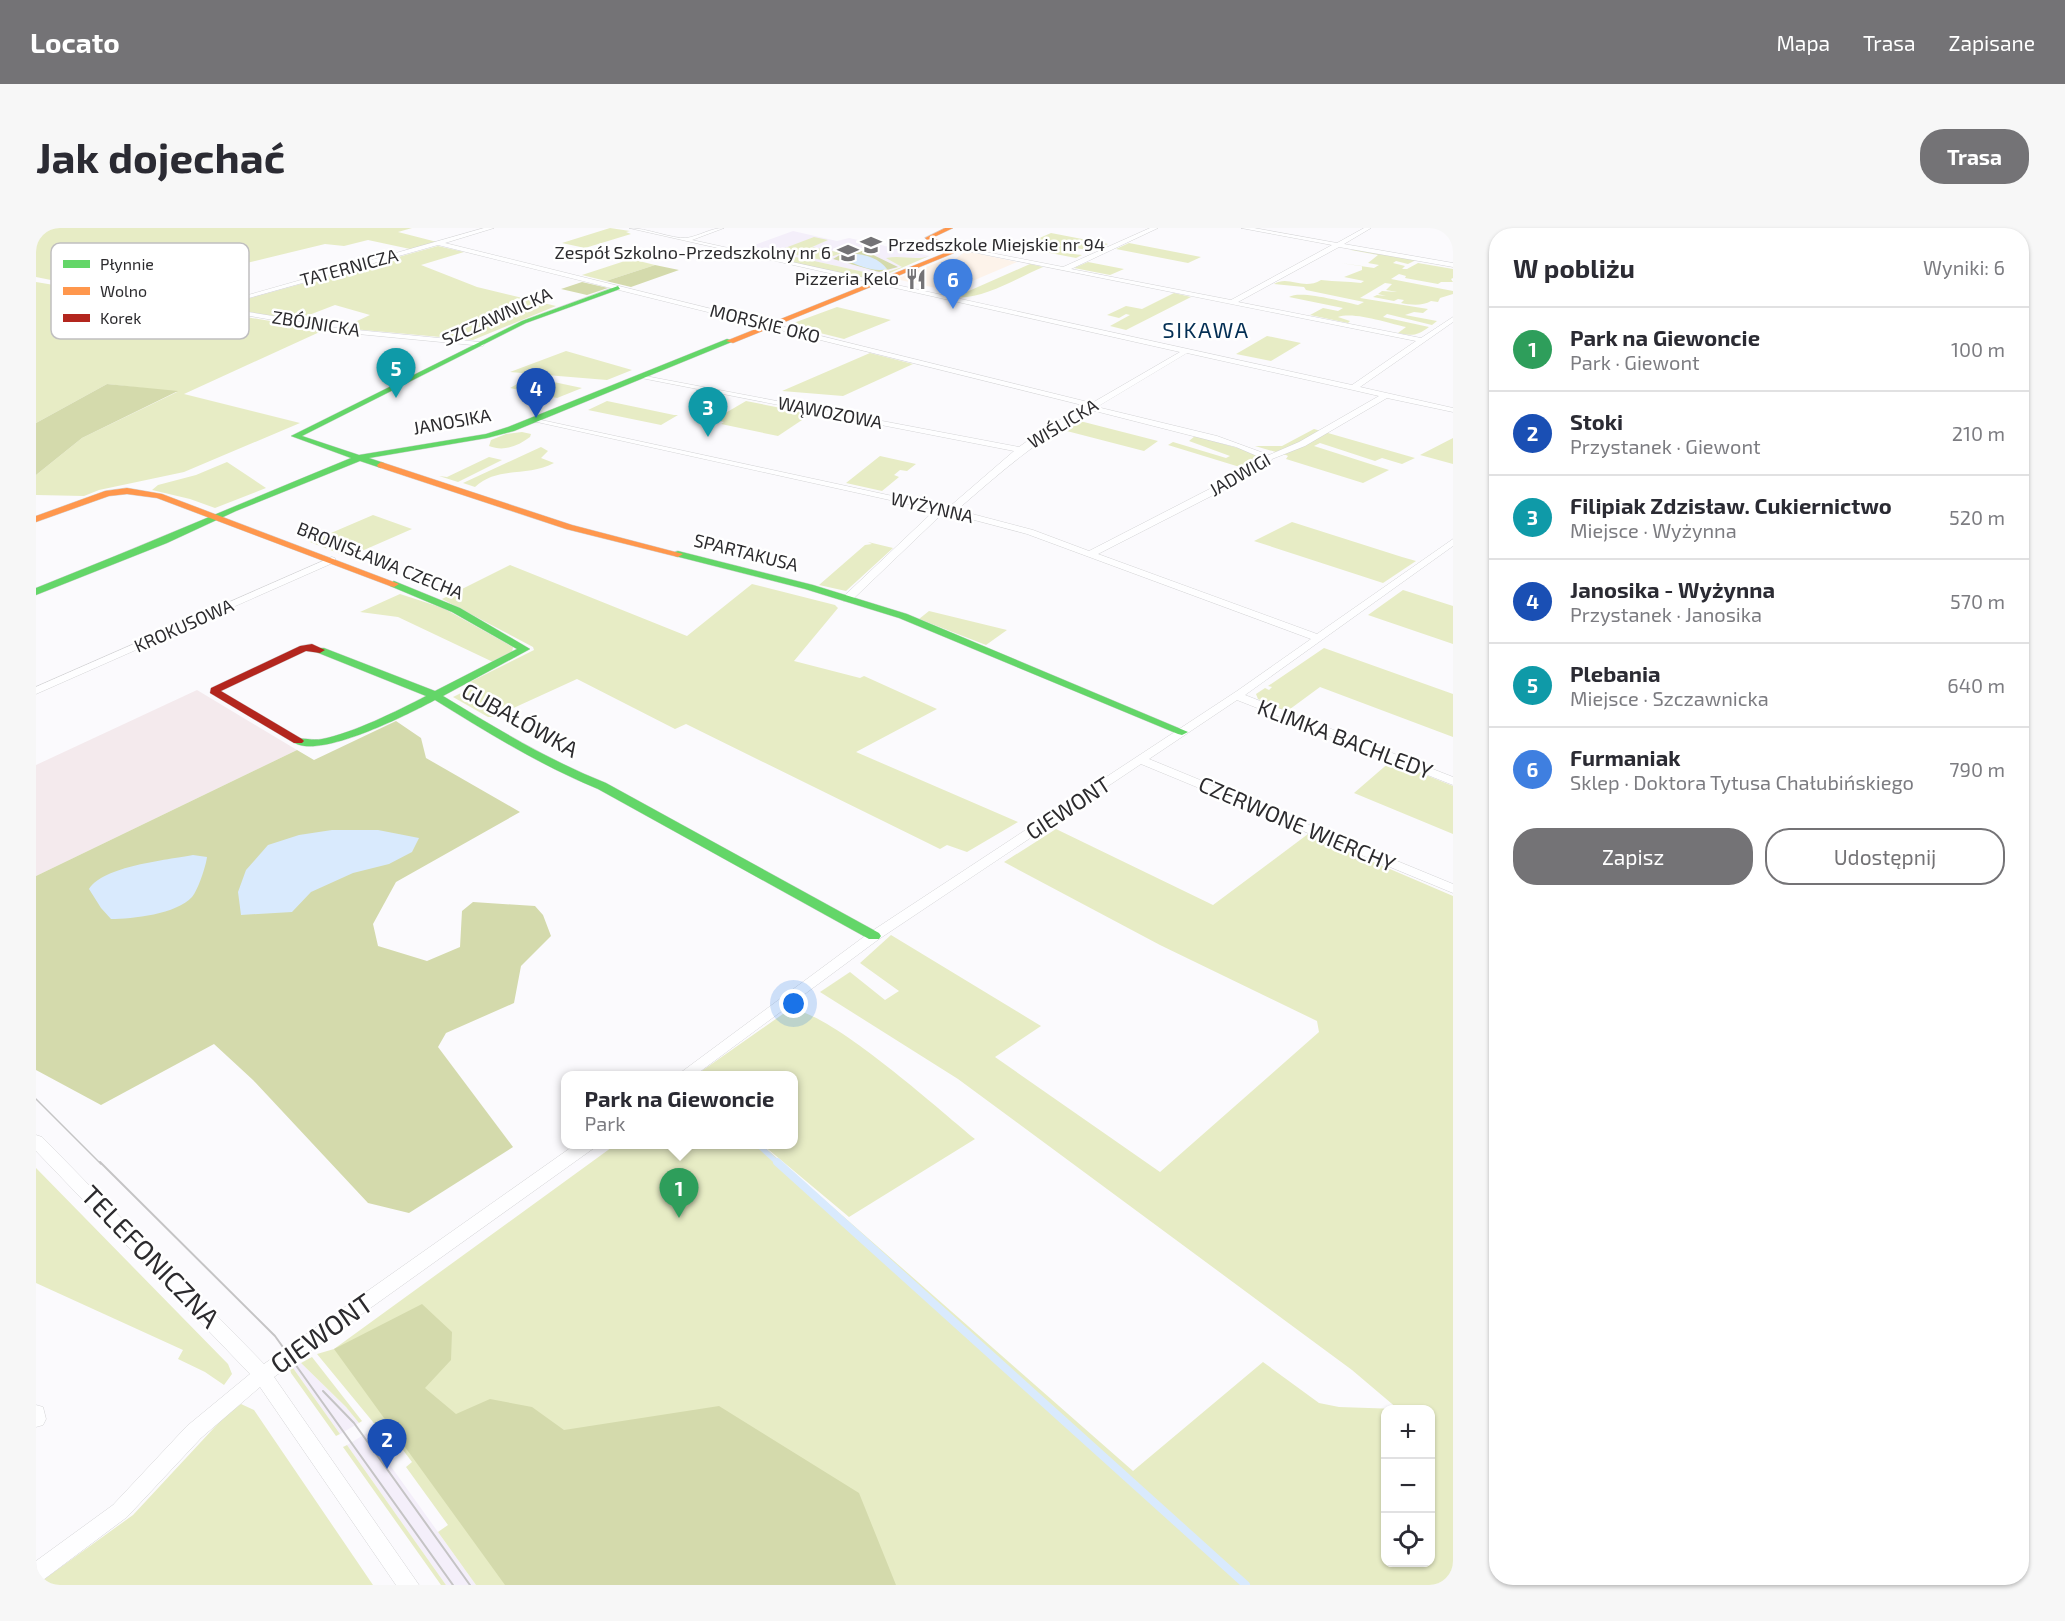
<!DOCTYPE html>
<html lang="pl">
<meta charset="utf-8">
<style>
:root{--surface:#fff;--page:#f7f7f7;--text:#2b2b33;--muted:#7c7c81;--line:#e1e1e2;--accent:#747376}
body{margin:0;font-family:"Exo 2",sans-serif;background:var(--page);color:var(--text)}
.controls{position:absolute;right:18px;bottom:18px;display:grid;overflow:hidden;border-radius:12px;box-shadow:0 2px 4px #0004}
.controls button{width:54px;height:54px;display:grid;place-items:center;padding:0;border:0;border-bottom:2px solid var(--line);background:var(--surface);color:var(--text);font:30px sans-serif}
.you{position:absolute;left:758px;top:776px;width:21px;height:21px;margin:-15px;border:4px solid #fff;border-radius:50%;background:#1a73e8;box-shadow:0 0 0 9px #1a73e833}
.badge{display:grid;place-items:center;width:39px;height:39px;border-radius:50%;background:var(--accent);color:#fff;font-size:20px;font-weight:700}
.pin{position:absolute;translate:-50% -50px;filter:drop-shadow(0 2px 3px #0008)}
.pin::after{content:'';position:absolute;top:32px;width:21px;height:18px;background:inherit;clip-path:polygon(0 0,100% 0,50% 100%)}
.popup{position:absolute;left:525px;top:843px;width:237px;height:78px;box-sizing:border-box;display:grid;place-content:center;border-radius:12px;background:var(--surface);filter:drop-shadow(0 2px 4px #0005);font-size:20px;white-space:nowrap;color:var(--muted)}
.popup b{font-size:22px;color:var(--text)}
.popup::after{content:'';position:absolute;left:50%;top:100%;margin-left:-12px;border:12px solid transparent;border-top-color:var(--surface)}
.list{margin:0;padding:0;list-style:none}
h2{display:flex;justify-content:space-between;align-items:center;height:78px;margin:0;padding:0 24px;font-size:26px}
h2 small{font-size:20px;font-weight:400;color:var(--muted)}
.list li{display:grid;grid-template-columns:39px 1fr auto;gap:18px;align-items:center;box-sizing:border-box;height:84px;padding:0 24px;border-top:2px solid var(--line)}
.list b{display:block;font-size:22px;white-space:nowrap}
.list p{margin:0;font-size:20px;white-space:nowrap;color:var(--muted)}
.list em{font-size:20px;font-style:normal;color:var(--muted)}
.actions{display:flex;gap:12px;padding:18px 24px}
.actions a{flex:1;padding:14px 0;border:2px solid var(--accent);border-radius:24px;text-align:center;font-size:21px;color:var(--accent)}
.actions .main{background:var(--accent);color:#fff}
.icon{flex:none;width:33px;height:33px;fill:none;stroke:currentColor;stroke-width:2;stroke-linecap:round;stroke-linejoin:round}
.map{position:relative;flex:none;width:1417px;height:1357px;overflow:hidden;border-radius:24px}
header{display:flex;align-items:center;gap:36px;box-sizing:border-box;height:84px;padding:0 30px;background:var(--accent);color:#fff}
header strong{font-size:28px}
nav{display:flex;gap:33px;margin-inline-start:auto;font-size:21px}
.intro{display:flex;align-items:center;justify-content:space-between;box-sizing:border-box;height:144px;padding:0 36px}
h1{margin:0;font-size:42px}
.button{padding:15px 27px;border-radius:24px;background:var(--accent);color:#fff;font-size:21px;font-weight:700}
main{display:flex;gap:36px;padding:0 36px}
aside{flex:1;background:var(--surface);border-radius:24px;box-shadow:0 2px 4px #0004}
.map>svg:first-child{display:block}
.commercial{fill:#fdf3ea}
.industrial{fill:#f4eaed}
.built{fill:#f4effa}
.green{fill:#e7ecc5;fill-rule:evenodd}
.forest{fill:#d4daac}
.water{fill:#d9eafd}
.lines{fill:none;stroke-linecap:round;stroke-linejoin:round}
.stream-far1{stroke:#d9eafd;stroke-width:5}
.stream{stroke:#d9eafd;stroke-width:8}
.street-casing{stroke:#d4d4d6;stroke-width:1}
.fast-casing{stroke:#d4d4d6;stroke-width:1}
.slow-casing{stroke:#d4d4d6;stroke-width:1}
.jam-casing{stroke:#d4d4d6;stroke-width:1}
.street{fill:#fefeff;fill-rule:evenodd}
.fast{fill:#63d668;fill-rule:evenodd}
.slow{fill:#ff974d;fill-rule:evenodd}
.jam{fill:#b3261e;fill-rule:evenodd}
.tram-far1{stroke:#c5c4c5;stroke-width:1.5}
.tram{stroke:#c5c4c5;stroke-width:2}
.labels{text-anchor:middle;stroke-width:5;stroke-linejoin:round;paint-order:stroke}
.far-poi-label{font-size:18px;fill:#2c2b2e;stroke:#fff;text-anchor:end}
.far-street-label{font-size:18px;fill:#2c2b2e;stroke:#fff}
.far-quarter-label{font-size:22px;letter-spacing:1.5px;fill:#042f54;stroke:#fff}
.street-label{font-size:22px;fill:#2c2b2e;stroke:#fff}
.near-street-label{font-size:27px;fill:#2c2b2e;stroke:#fff}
.key{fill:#fff;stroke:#c0bfc0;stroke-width:1.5}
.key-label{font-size:16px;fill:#2c2b2e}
</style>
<header>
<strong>Locato</strong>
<nav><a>Mapa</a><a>Trasa</a><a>Zapisane</a></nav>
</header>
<div class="intro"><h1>Jak dojechać</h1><a class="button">Trasa</a></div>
<main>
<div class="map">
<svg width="1417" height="1357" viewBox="0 0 1417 1357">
<rect width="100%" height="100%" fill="#fbfafd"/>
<path class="commercial" d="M 930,23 L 981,34 L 913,63 L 860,51 L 913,30 L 919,31 Z"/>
<path class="industrial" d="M 161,462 L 261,522 L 0,648 L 0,537 Z"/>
<path class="built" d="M 757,3 L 801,13 L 813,10 L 894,28 L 842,47 L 713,19 Z
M 265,1135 L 310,1179 L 323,1195 L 304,1206 L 257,1140 Z
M 331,1205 L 440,1357 L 410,1357 L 311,1217 Z"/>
<path class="green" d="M 0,0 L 376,0 L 362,4 L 401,14 L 374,21 L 332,12 L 308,18 L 289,16 L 161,47 L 177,52 L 133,67 L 178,75 L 164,76 L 86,63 L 142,47 C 113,36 79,61 49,57 L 71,53 L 70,48 L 98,44 L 108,46 L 127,44 L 105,38 L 15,52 L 0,49 Z
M 574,0 L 594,3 L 590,4 L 595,6 L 549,20 L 526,15 Z
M 1015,5 L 1072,16 L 1056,23 L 1018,16 L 1038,21 L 1029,25 L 1046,27 L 1040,30 L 983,19 Z
M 778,9 L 792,12 L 776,19 L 806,25 L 786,32 L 741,23 Z
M 1093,15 L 1165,29 L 1152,35 L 1080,21 Z
M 402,18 L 428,24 L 385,37 L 441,59 L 520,78 L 437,112 L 306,100 L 334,87 L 299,77 L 260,92 L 182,79 Z
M 1317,21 L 1380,32 L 1372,36 L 1360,33 L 1357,35 L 1369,38 L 1366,41 L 1371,41 L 1382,35 L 1417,41 L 1417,50 L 1415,51 L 1417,54 L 1405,54 L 1402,56 L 1369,50 L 1370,48 L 1363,46 L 1355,51 L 1417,63 L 1417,66 L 1404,70 L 1402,74 L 1395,73 C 1387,78 1375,77 1365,75 L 1368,72 L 1362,71 L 1358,73 L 1337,69 L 1341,67 L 1350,68 L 1342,66 L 1346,63 L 1361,64 L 1350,62 L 1356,56 L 1349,55 L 1324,70 L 1392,81 L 1387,85 L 1378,84 L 1369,87 L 1401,93 L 1396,97 L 1351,86 L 1347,89 L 1393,99 C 1381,108 1376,108 1362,105 L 1370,99 C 1355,96 1318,83 1302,89 L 1314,93 L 1312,95 L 1274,87 L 1287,80 L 1302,83 L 1307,80 L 1253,69 C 1265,62 1307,74 1322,77 L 1328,74 L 1270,62 L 1268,59 L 1238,56 C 1253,47 1267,63 1285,52 C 1300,54 1311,53 1325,55 L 1328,53 L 1308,49 L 1326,42 L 1326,38 L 1304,35 L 1338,40 L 1343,37 L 1332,35 L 1342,27 L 1315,22 Z
M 728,22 L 842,47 L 866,39 L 850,30 C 867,27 879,33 893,28 L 847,48 L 829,50 L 718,26 Z
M 595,31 L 619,37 L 570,53 L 546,47 Z
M 1052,34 L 1088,41 L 1074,47 L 1038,40 Z
M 994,36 L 1007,39 C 981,50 940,76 913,68 L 924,69 L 918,67 L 926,66 Z
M 0,54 L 288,102 L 148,166 L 264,195 L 148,244 L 63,262 L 48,268 L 0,267 L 0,247 L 46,210 L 141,164 L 71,156 L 0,195 Z
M 1138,65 L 1155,69 L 1090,102 L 1074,98 L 1094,87 L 1090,86 L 1083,90 L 1071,87 L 1090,78 L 1106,81 Z
M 801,79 L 855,92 L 808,111 L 752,97 Z
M 1231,108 L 1265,115 L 1235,133 L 1200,126 Z
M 530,123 L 596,142 L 571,152 L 474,144 Z
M 834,125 L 877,136 L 807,168 L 746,163 Z
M 494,149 L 546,160 L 521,170 L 474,160 Z
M 571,173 L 638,187 L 642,187 L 625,197 L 552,182 Z
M 710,173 L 775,186 L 742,208 L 685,196 L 688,194 L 684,193 L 680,195 L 674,194 Z
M 1040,192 L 1122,213 L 1108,223 L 1023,201 Z
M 1278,201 L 1379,230 L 1366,236 L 1346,230 L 1339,233 L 1284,215 L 1278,218 L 1353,242 L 1327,255 L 1250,231 L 1252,228 L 1250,227 L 1219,218 L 1246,218 Z
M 486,204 L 495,206 L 494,209 C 482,218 468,224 453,218 L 455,212 L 470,206 Z
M 1159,208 L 1223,226 L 1225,228 L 1223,233 L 1207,240 L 1132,217 L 1137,214 L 1190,230 L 1194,228 L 1153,213 Z
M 1417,210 L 1417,236 L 1384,227 Z
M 505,219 L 512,223 L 505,230 L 518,235 C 493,249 461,238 439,259 L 427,255 Z
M 844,228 L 880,236 L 871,243 L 864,242 L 858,247 L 863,249 L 846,263 L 810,255 Z
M 453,229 L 466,232 L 422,254 L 403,248 L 411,249 Z
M 191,234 L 230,260 L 179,280 L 154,271 L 116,262 L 122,257 L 160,247 Z
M 337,287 L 376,301 L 312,329 L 274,314 Z
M 1256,294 L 1366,329 L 1380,333 L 1347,355 L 1218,313 Z
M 832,314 L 857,320 L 810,363 L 783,357 L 829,317 L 836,316 Z
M 474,337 L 651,408 L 716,356 L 799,377 L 802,380 L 758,433 L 824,450 L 828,448 L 901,481 L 820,524 L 982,594 L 931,624 L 911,617 L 904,621 L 650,496 L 639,501 L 541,451 L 458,489 L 452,489 L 417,469 L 425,465 L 432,455 L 498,422 L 497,419 L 406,371 Z
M 1367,362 L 1417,378 L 1417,416 L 1332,387 Z
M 364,366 L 407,380 L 477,419 L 476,425 L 457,434 L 362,389 L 324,384 Z
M 893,383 L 971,402 L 950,417 L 883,391 Z
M 1288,420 L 1417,466 L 1417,509 L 1284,459 L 1250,484 L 1222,471 L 1220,466 L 1229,460 L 1233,462 L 1236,459 L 1232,458 Z
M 1355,533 L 1417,558 L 1417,606 L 1318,565 Z
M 1020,601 L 1177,677 L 1272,606 L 1417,668 L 1417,1357 L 440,1357 L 402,1304 L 412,1297 L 370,1239 L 376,1234 L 367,1222 L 360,1226 L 337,1194 L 281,1126 L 298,1121 L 579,917 L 725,916 L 1097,1243 L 1227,1134 L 1283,1175 L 1303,1179 L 1362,1181 L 1316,1142 L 922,851 L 784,764 L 814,744 L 849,772 L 863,763 L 824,735 L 855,707 L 1005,798 L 959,829 L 1124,944 L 1283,804 L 1281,793 L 1124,717 L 968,634 ZM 1350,1182 L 1394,1182 L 1394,1334 L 1350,1334 Z
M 754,781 C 795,784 902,881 939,911 L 813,989 L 727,917 L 757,916 L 757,848 L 660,847 Z
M 0,940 L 192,1136 L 196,1146 L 188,1157 L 169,1144 L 142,1131 L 147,1122 L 0,1055 Z
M 276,1129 L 326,1193 L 323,1195 L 310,1179 L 265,1135 Z
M 257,1140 L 304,1206 L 300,1208 L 255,1145 L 254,1141 Z
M 205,1176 L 218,1182 L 337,1357 L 0,1357 L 97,1287 L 190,1187 Z
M 311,1217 L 410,1357 L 405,1357 L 307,1219 Z"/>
<path class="forest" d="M 827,22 L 862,39 L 843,44 L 797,31 L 807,25 Z
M 619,37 L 643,42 L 595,59 L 570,53 Z
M 546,54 L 572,60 L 551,67 L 525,61 Z
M 71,156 L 142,163 L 46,210 L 0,247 L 0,195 Z
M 360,493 L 385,510 L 390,530 L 484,584 L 360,654 L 337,696 L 342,718 L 391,733 L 424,719 L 426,683 L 437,674 L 499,678 L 507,687 L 515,708 L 485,738 L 478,775 L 410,805 L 402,819 L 477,919 L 373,985 L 332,975 L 217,852 L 178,816 L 65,877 L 0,842 L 0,648 L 261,522 L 278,532 Z
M 386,1076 L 416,1104 L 415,1132 L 389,1160 L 420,1186 L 454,1171 L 496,1179 L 528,1202 L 683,1178 L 823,1265 L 860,1357 L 469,1357 L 298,1121 Z"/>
<path class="water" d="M 818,26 C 829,26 844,31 851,41 C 839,45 821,37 810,32 L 809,29 Z
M 296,602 L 342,602 L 383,610 L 376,624 L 353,636 L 317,645 L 275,664 L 256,684 L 205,687 L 202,664 L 210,642 L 232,617 L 263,607 Z
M 157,627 L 171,629 C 170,638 162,662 156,669 C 141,686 96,691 75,691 L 65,680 L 53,661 C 67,638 131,632 157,627 Z"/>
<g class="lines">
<path class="stream-far1" d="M 721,916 L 743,936"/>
<path class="stream" d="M 741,934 L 1210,1357"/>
<defs>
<path id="street" d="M 448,0 L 458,0 L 409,15 L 1056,175 L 1144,124 L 593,0 C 611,0 636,11 650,10 C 664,8 674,0 688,0 L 656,12 L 1316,157 L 1380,113 L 916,20 L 919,18 L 1027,39 L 1114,0 L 1122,0 L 1035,41 L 1195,72 L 1296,17 L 1205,0 L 1218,0 L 1301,15 L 1328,0 L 1335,0 L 1308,16 L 1417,35 L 1417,39 L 1303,19 L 1202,74 L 1385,110 L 1417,89 L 1417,94 L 1324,159 L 1417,180 L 1417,184 L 1351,170 L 1269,218 L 1236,231 L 1232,239 L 1062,326 L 1281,406 L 1417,311 L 1417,318 L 1209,467 L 1417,549 L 1417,557 L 1201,472 L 1113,531 L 1417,656 L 1417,665 L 1105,536 L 843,711 L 658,848 L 640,848 L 833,705 L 1201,463 L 1275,411 L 991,306 L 908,284 L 815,373 L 807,373 L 807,369 L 899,282 L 492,192 L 496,190 L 912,280 L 978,223 L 600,149 L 604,147 L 983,219 L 1014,197 L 1050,178 L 402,17 L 181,79 L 249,90 L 280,98 L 444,114 L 448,116 L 447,118 L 280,102 L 249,94 L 43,59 L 46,57 L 173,78 ZM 1151,125 L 1317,162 L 1343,168 L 1263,214 L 1233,227 L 1181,208 L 1061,179 ZM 1055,182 L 1200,219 L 1228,231 L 1228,233 L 1053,323 L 997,302 L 921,282 C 965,244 1003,210 1055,182 Z
M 296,329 L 299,330 L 299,334 L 0,466 L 0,459 Z
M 0,907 L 6,909 L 228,1136 L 540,916 L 560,916 L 558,920 L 238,1149 L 383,1357 L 360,1357 L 224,1159 L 165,1210 L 91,1289 L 7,1352 L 0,1355 L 0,1333 L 77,1277 L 151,1198 L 214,1146 L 0,923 Z
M 0,1177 L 7,1179 L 10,1191 L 7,1197 L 0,1199 Z"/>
<path id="fast" d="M 582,58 L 584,61 L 490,95 L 266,208 L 323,227 L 450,206 L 472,199 L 691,111 L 698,113 L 478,203 L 451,210 L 333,230 L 348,235 L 349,237 L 345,240 L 324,233 L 200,283 L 131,315 L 0,367 L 0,360 C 106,318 210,273 315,230 L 255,208 L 486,93 Z
M 642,323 L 777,357 L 871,386 L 1152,504 L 1146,507 L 1142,506 L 863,390 L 769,361 L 639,328 L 639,324 Z
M 358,353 L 424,380 L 494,421 L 407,468 C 460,500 512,532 570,555 L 843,705 L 845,708 L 843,711 L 833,711 L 562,561 C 504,537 452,505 399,472 C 373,486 279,534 256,513 L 258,511 C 267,509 276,513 286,511 C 317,505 361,483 390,468 L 280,424 L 280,420 L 288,420 L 399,463 L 481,421 L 416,384 L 354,358 L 353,356 Z"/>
<path id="slow" d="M 909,0 L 917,0 L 896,10 L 921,19 L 918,25 L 697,115 L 690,113 L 914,23 L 915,21 L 895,15 L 889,10 Z
M 345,234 L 536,297 L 647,326 L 642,329 L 530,301 L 342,239 L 341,237 Z
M 91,260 L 126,266 L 363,356 L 358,359 L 354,358 L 121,270 L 91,266 L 73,268 L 0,294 L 0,288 L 69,263 Z"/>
<path id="jam" d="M 276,416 L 289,422 L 284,425 L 270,423 L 185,463 L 266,511 L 268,513 L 266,515 L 258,515 L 174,465 L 175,460 L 264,418 Z"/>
</defs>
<use href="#street" class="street-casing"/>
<use href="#fast" class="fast-casing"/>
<use href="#slow" class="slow-casing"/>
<use href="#jam" class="jam-casing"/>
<use href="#street" class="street"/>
<use href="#fast" class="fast"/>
<use href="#slow" class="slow"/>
<use href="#jam" class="jam"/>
<path class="tram-far1" d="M 0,871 L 65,936"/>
<path class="tram" d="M 64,934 L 239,1108 L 417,1357
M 287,1163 L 318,1195 L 434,1357"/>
</g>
<defs>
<symbol id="school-bare" viewBox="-9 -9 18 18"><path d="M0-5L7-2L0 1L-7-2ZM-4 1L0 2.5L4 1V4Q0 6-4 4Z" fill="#747376" stroke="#fff" stroke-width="2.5" paint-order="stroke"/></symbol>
<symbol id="restaurant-bare" viewBox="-9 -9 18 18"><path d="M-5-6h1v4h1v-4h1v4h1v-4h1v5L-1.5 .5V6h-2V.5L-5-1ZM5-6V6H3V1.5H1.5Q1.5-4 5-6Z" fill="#747376" stroke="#fff" stroke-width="2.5" paint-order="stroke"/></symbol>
</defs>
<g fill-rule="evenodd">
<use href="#school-bare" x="820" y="2" width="30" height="30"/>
<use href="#school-bare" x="797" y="10" width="30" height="30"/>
<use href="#restaurant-bare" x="865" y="36" width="30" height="30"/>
</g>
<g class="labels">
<g class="far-poi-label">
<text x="852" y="23" text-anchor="start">Przedszkole Miejskie nr 94</text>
<text x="795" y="31">Zespół Szkolno-Przedszkolny nr 6</text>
<text x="863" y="57">Pizzeria Kelo</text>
</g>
<g class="far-street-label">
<text transform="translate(313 40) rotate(-15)" y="6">TATERNICZA</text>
<text transform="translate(461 89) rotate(-24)" y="6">SZCZAWNICKA</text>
<text transform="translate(280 96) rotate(9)" y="6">ZBÓJNICKA</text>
<text transform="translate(729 96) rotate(14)" y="6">MORSKIE OKO</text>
<text transform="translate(794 185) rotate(11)" y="6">WĄWOZOWA</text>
<text transform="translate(416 194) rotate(-10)" y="6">JANOSIKA</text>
<text transform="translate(1027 196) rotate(-31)" y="6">WIŚLICKA</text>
<text transform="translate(1204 247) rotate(-30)" y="6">JADWIGI</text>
<text transform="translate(896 280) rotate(13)" y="6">WYŻYNNA</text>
<text transform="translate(710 325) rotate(14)" y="6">SPARTAKUSA</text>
<text transform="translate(344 333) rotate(22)" y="6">BRONISŁAWA CZECHA</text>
<text transform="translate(148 398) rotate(-24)" y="6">KROKUSOWA</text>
</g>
<g class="far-quarter-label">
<text x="1170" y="110">SIKAWA</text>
</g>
<g class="street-label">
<text transform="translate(484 492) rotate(29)" y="8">GUBAŁÓWKA</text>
<text transform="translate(1309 511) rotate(21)" y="8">KLIMKA BACHLEDY</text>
<text transform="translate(1032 580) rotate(-33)" y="8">GIEWONT</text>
<text transform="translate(1261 596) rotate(23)" y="8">CZERWONE WIERCHY</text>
</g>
<g class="near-street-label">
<text transform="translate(114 1029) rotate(46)" y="9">TELEFONICZNA</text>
<text transform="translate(286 1106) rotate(-35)" y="9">GIEWONT</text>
</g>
</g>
<rect x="15" y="15" width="198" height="96" rx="9" class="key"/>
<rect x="27" y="32" width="27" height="8" fill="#63d668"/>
<rect x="27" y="59" width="27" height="8" fill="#ff974d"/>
<rect x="27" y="86" width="27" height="8" fill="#b3261e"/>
<g class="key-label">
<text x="64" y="42">Płynnie</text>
<text x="64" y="69">Wolno</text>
<text x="64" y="96">Korek</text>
</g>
</svg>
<div class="controls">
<button>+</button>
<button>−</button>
<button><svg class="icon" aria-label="locate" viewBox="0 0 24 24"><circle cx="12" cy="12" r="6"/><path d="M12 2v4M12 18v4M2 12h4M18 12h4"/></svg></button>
</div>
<div class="you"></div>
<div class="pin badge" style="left:643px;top:990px;background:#2e9e5b">1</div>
<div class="popup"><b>Park na Giewoncie</b>Park</div>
<div class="pin badge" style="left:351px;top:1241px;background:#1a4fb4">2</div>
<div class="pin badge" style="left:672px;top:209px;background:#0f9aa8">3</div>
<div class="pin badge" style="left:500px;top:190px;background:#1a4fb4">4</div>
<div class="pin badge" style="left:360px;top:170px;background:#0f9aa8">5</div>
<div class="pin badge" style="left:917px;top:81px;background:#3f7fe0">6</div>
</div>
<aside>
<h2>W pobliżu<small>Wyniki: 6</small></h2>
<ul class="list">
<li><span class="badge" style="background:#2e9e5b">1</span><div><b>Park na Giewoncie</b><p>Park · Giewont</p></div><em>100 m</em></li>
<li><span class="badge" style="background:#1a4fb4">2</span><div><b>Stoki</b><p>Przystanek · Giewont</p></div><em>210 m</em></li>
<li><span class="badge" style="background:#0f9aa8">3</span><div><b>Filipiak Zdzisław. Cukiernictwo</b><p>Miejsce · Wyżynna</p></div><em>520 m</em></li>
<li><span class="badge" style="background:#1a4fb4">4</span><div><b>Janosika - Wyżynna</b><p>Przystanek · Janosika</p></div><em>570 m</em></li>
<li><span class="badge" style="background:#0f9aa8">5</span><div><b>Plebania</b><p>Miejsce · Szczawnicka</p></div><em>640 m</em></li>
<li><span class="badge" style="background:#3f7fe0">6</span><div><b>Furmaniak</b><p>Sklep · Doktora Tytusa Chałubińskiego</p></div><em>790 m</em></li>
</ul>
<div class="actions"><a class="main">Zapisz</a><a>Udostępnij</a></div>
</aside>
</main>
